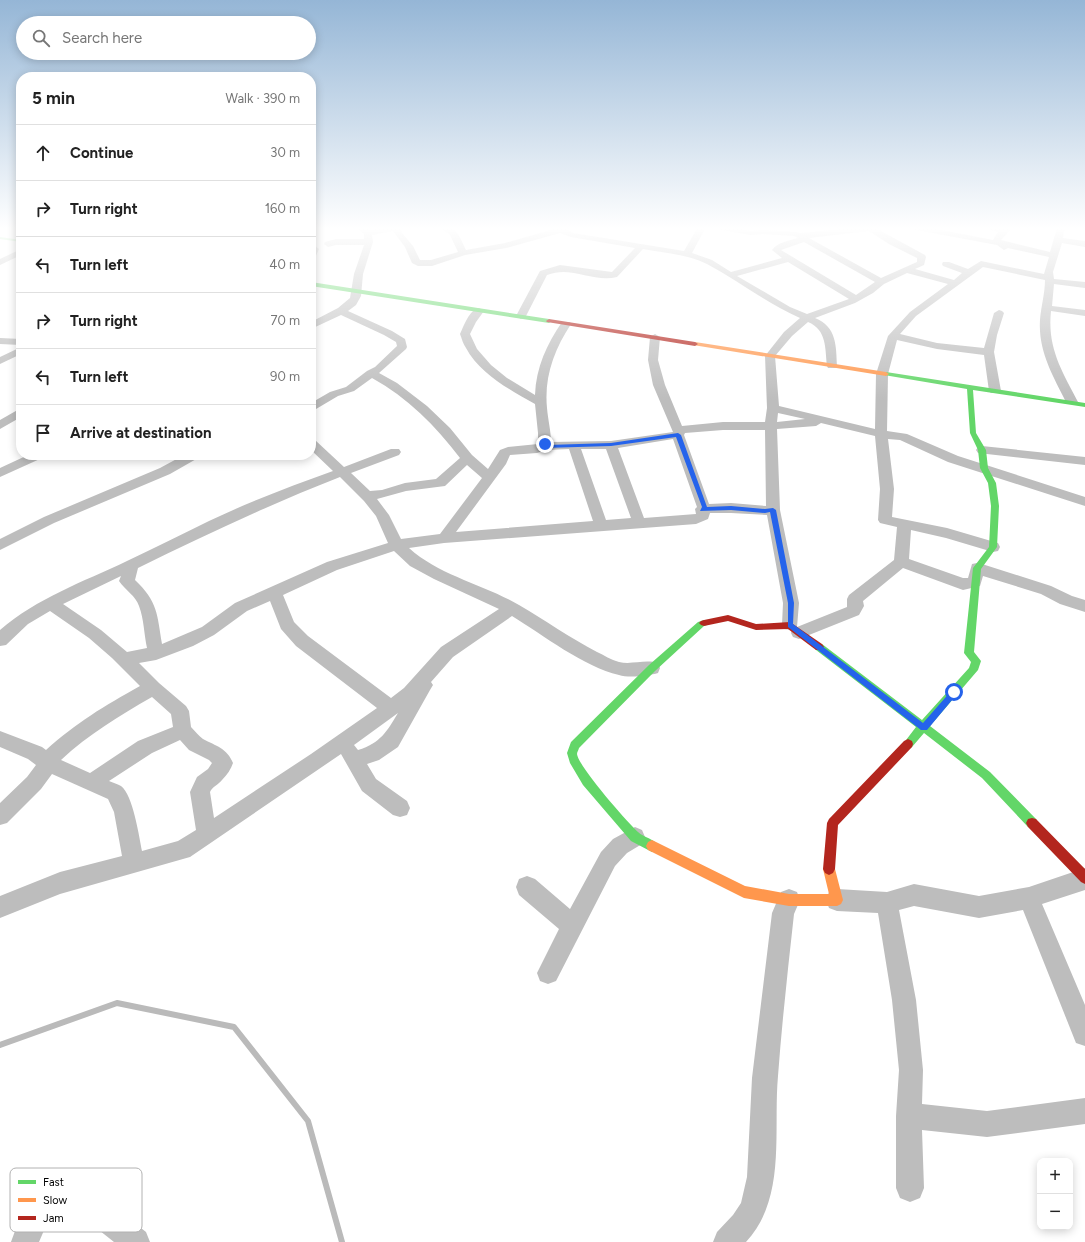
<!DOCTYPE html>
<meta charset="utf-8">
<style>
:root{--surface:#fff;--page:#f6f6f6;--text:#222;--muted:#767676;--line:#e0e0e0}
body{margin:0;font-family:Figtree,sans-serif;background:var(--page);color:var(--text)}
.controls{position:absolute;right:12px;bottom:12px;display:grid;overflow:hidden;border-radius:8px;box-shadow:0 2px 10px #0003}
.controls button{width:36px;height:36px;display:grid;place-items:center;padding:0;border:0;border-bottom:1px solid var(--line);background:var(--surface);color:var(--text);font:20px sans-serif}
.stop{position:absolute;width:12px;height:12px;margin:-9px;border:3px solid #2563eb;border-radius:50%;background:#fff}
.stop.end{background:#2563eb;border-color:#fff;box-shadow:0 1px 4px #0008}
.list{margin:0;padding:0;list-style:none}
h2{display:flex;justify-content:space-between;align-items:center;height:52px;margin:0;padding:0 16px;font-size:17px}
h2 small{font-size:13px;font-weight:400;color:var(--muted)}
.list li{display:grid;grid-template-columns:26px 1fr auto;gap:12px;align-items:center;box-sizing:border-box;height:56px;padding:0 16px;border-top:1px solid var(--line)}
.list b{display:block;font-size:15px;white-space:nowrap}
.list em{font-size:13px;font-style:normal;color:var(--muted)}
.icon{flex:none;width:22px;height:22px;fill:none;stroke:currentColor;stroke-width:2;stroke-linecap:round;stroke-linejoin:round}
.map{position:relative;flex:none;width:1085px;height:1242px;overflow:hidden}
.search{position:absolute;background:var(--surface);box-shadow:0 2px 10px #0003;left:16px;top:16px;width:300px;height:44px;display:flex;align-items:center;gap:10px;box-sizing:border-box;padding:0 14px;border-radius:22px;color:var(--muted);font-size:15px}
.panel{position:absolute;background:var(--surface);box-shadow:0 2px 10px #0003;left:16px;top:72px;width:300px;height:388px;border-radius:16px}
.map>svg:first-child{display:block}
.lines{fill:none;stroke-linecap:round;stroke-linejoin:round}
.stream{stroke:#bababa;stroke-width:6}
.street{fill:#bdbdbd;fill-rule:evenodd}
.fast{fill:#63d668;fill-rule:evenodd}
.slow{fill:#ff974d;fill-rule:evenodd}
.jam{fill:#b3261e;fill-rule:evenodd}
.route{fill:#2563eb}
.key{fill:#fff;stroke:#b2b2b2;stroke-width:1}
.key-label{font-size:11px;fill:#000}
</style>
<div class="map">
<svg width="1085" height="1242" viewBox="0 0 1085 1242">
<rect width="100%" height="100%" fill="#fff"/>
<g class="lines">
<path class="stream" d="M 0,1045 L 117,1003 L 234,1027 L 308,1121 L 342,1242"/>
<path class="street" d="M 355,227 L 365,227 L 369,230 L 385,227 L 404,227 L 401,229 L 402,233 L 413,246 L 420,260 L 431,260 L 458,252 L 450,235 L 440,227 C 458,227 459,236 466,250 L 505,243 L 554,229 L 552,227 L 563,227 L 573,233 L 684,251 L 698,227 L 706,227 L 692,253 L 712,260 L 731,272 L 782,258 L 772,250 C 778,242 788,241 798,238 L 794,236 L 763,234 L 750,235 L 717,229 L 713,227 L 732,227 L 750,231 L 763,230 L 796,232 L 801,233 L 861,227 L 882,227 L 879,230 L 925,255 L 926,257 L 924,265 L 915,269 L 954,280 L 962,273 L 943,266 L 942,264 L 943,262 L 949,262 L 968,269 L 981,261 L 1044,274 L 1049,257 L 1008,248 L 1004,250 L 997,245 L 911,229 L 907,227 L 926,227 L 993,240 L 998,232 L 982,227 L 1013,227 L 1001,240 L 1050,252 L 1057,228 L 1069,227 L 1064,231 L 1063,238 L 1085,241 L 1085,247 L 1062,243 L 1053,272 L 1054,279 L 1085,282 L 1085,288 L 1054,284 L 1052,306 L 1085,310 L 1085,316 L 1051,311 C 1047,348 1062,371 1078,402 L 1076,404 L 1068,404 L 1066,402 C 1053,376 1038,351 1040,320 C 1041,307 1045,293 1045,280 L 983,267 L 916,316 L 900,334 L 937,343 L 984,348 L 994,313 L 999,310 L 1002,311 L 1004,313 L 997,335 L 994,352 L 1001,391 L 999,393 L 991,393 L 989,391 L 984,355 L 937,349 L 897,340 L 888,374 L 887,431 L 907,434 L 958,456 L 1085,497 L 1085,506 L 948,462 L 900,440 L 888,439 L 894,489 L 892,517 L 947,528 L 998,543 L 1000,547 L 998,551 L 993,552 L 946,538 L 911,530 L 909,559 L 963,578 L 968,578 L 972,564 L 977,563 L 982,564 L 1051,586 L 1072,596 L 1085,600 L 1085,612 L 1060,604 L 1041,594 L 983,576 L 980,586 L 963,590 L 903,568 L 863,601 L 864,606 L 859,615 L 799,639 L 793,637 L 791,633 L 792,630 L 784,629 L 782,625 L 783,603 L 767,515 L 731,513 L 710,513 L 708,519 L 696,524 L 444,543 L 409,548 C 440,576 483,584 519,605 C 545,620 570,638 597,652 C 604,655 611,660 619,662 C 632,665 645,659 658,663 L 660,668 L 658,673 C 649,676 628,678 619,675 C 584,667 543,635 512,616 L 453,657 L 431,682 L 433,685 L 430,690 L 398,747 L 379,760 L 367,764 L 376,779 L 407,801 L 410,808 L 407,815 L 400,817 L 393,815 L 362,791 L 341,754 L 190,857 L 60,894 L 0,918 L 0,896 L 60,872 L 122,856 L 114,812 L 108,799 L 52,774 L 41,789 L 7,823 L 0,825 L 0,803 L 27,777 L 36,765 L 28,759 L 0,747 L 0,731 L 42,747 L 46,750 C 76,723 104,706 140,686 L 112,658 L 89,638 L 50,611 L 28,624 L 6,645 L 0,646 L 0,630 C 37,598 83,582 127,561 C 155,548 182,534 209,521 C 249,502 291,486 333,471 L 311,450 L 311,439 L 315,440 L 344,467 L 391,449 L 399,449 L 401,452 L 399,455 L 351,473 L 370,491 L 382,490 L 405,483 L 436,479 L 460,458 C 435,425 408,398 372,378 L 354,391 L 338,396 L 311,412 L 311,403 L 330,392 L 346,387 L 367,371 L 375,367 L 397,346 L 396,342 L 384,335 L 341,315 L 311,329 L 311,322 L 338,308 L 350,298 L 354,274 L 364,245 L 336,245 L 328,247 L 324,244 L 325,242 L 336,239 L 364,239 L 364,234 ZM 393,231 L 405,247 L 412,263 L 418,266 L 432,266 L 465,255 L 506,248 L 560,233 L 571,237 L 635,248 L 612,272 L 560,265 L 540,271 L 516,316 L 521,319 L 526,316 L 547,275 C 571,265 593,283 617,277 L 643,249 C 664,253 687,254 707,264 C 739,281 766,303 800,318 L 784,332 L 765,356 L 767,408 L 765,422 L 723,422 L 682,426 L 665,385 L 658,360 L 660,337 L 655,334 L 650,337 L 648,360 L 653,385 L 673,432 L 611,441 L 551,442 C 551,431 548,420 547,408 C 544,377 554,350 571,324 L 570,322 L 562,322 C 547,344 536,367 535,395 L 507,378 L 491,365 L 477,349 L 470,334 L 476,322 L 484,311 L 479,308 C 469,310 464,326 460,334 C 462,339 463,344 466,348 C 480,374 510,390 535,404 L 538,433 L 538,444 L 508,447 L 500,450 L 488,469 L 472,455 L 450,428 L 427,406 L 397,383 L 379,373 L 406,349 L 407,347 L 405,339 L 392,331 L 348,311 L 356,305 L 361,296 L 363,274 L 373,242 L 372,235 ZM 869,231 L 889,244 L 917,258 L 917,262 L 881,278 L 809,238 ZM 804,242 L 875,282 L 856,295 L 781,250 ZM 788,262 L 849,299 L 807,314 L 790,307 L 737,276 ZM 907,273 L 948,284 L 910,312 L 888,336 L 876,374 L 875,429 L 779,406 L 775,356 L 792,336 L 808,322 C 827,330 825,348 827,366 L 828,368 L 836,368 L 837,366 C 836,346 837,327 815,318 L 855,303 L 873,293 L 884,284 ZM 778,413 L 805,419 L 777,422 ZM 821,423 L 875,436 L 880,489 L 878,520 L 880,523 L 897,527 L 894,560 L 849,595 L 847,599 L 847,607 L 797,627 L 799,603 L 780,510 L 777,429 L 816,426 ZM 723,430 L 765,430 L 766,506 L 731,503 L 709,504 L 684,435 L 685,433 ZM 673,439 L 697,507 L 695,509 L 696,514 L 644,518 L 618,448 ZM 569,449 L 593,521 L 456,532 L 506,464 L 510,455 L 537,453 L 546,450 ZM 581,449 L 606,449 L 631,518 L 606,520 ZM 467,465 L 482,478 L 440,534 L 401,539 L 389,515 L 377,499 L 406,491 L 445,486 ZM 340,477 L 364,501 L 376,516 L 388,543 L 327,562 L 235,603 L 202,627 L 162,644 C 157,614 158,602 135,580 L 138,568 C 205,535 271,504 340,477 ZM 394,551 L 410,566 L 434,579 L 499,609 L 441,647 L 404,688 L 391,698 L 308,636 L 294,622 L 283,595 L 337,570 ZM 121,576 L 119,581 C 125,590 136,596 139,606 C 144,619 144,635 147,648 L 127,652 L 101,630 L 63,604 ZM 270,601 L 281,629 L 296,646 L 377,708 L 311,754 L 214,818 L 210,792 C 212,787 218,785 222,780 C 227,775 231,769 233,763 C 227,748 216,746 203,739 C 199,736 195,731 191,727 L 189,711 L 186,706 L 159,683 L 139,663 L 156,660 L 193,646 L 214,635 L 247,611 ZM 152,697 L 171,714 L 173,727 L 138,741 L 90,773 L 61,760 C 89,734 119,716 152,697 ZM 398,713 C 387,731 381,743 358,750 L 354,745 ZM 180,740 L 189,750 L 209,760 L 212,763 L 208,769 L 197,777 L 190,792 L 196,830 L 178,841 L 142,851 C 139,836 133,795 121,786 C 118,784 113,783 109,781 L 152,753 Z
M 315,246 L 319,249 L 314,260 L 311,261 L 311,249 Z
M 21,249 L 21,255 L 0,265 L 0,259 Z
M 0,338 L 21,339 L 21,345 L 0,344 Z
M 21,347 L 21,354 L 0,364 L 0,357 Z
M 21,408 L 21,417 L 0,429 L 0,420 Z
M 982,446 L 1085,457 L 1085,465 L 978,453 L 976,450 L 978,447 Z
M 28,455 L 44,455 L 42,458 L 0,477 L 0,468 Z
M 184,455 L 200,455 L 198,458 L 170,474 L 54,523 L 0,550 L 0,539 L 44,517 L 160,468 Z
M 635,827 L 642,830 L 645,837 L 642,844 L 627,853 L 615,866 L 556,981 L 548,984 L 540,981 L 537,973 L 559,929 L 519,895 L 516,887 L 519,879 L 527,876 L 535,879 L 570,909 L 601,852 L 613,839 Z
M 1085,868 L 1085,890 L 1042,904 L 1085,1005 L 1085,1046 L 1076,1043 L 1023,910 L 979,918 L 914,906 L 899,910 L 916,1000 L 923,1070 L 922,1104 L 987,1111 L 1085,1098 L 1085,1124 L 987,1137 L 922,1130 L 924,1188 L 920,1198 L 910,1202 L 900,1198 L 896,1188 L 896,1116 L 899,1070 L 892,1000 L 878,913 L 837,911 L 829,908 L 826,900 L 829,892 L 837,889 L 887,892 L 914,884 L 979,896 L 1029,887 Z
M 789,889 L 797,892 L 800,900 L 794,914 C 788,968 782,1022 778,1076 C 773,1131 787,1198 746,1242 L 713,1242 L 717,1232 L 733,1215 L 741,1203 L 747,1177 L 752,1078 L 772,913 L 781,892 Z
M 63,1172 L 82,1181 L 146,1232 L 150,1242 L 114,1242 L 61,1200 L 58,1200 L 54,1207 L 39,1242 L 11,1242 C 16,1229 32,1184 42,1177 C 48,1173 56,1173 63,1172 Z"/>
<path class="fast" d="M 0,237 L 21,240 L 21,242 L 0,239 Z
M 311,282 L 549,319 L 552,321 L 549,323 L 311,286 Z
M 886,372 L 1085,403 L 1085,407 L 973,390 L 976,433 L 986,450 L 988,468 L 996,483 L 999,506 L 997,547 L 981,569 L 974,652 L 981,661 L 978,670 L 930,726 L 990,772 L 1036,819 L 1038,823 L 1036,827 L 1032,828 L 1028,827 L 982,778 L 924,733 L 912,747 L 908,749 L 904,747 L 903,744 L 916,727 L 816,650 L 814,647 L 816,644 L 822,644 L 922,720 L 969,668 L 971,662 L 964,653 L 973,568 L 989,547 L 991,506 L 988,483 L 980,468 L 978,450 L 970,433 L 967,389 L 884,375 L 883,374 Z
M 704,620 L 707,621 L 709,623 L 707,625 L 704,626 L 655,671 L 579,748 C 579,749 577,752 577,754 C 578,766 627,822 638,832 C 644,838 654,838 658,846 L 656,850 L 652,852 L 631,841 L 583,785 L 570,763 L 567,753 L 571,742 L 649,665 L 698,622 Z"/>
<path class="slow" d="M 695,342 L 886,372 L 889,374 L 886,376 L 693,345 L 693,343 Z
M 652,840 L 745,886 L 789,894 L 829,894 L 823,869 L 825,865 L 829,863 L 833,865 L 835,869 L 843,900 L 841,904 L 837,906 L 789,906 L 744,898 L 648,850 L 646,846 L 648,842 Z"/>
<path class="jam" d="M 549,319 L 695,342 L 698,344 L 695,346 L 547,322 L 546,321 Z
M 728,615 L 756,624 L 790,622 L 822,644 L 824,647 L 822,650 L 816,650 L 788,629 L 756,630 L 728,621 L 704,626 L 701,625 L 699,623 L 701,621 L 704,620 Z
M 908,739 L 912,741 L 913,744 L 912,747 L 838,825 L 835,869 L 833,873 L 829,875 L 825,873 L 823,869 L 827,823 L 829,819 L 904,741 Z
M 1032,818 L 1036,819 L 1085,869 L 1085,884 L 1081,882 L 1028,827 L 1026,823 L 1028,819 Z"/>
</g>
<linearGradient id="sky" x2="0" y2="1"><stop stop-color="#95b6d6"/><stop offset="0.57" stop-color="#fff"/><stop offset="1" stop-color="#fff" stop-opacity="0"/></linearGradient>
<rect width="1085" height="401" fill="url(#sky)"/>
<path class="route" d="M 678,433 L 681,435 L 707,507 L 731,506 L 765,509 L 773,508 L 776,510 L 794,603 L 793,624 L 923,723 L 952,690 L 957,690 L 957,694 L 927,730 L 921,730 L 788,627 L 788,603 L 770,512 L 765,513 L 731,510 L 700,511 L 702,507 L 676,437 L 611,446 L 544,448 L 541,446 L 545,442 L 547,445 L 611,443 Z"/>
<rect x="10" y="1168" width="132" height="64" rx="6" class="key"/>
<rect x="18" y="1180" width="18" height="4" fill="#63d668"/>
<rect x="18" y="1198" width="18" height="4" fill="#ff974d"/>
<rect x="18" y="1216" width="18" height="4" fill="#b3261e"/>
<g class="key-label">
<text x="43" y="1186">Fast</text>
<text x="43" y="1204">Slow</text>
<text x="43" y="1222">Jam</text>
</g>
</svg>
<div class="controls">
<button>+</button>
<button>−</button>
</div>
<div class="stop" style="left:954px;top:692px"></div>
<div class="stop end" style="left:545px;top:444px"></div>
<div class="search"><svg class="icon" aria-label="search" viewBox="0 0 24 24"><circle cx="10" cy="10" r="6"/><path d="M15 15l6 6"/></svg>Search here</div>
<section class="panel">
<h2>5 min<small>Walk · 390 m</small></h2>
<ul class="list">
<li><svg class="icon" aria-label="ahead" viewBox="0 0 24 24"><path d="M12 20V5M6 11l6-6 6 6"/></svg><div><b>Continue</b></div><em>30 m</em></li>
<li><svg class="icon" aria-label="right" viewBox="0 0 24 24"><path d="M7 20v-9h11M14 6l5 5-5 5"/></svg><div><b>Turn right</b></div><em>160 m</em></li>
<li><svg class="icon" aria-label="left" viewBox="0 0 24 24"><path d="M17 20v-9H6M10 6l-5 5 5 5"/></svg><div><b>Turn left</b></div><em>40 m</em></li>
<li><svg class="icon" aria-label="right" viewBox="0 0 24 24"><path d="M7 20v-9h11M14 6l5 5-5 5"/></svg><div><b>Turn right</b></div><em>70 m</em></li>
<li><svg class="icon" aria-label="left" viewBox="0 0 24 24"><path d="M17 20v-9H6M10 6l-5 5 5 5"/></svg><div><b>Turn left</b></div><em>90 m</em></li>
<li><svg class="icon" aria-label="arrive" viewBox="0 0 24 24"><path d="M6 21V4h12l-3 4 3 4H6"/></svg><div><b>Arrive at destination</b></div></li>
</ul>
</section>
</div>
